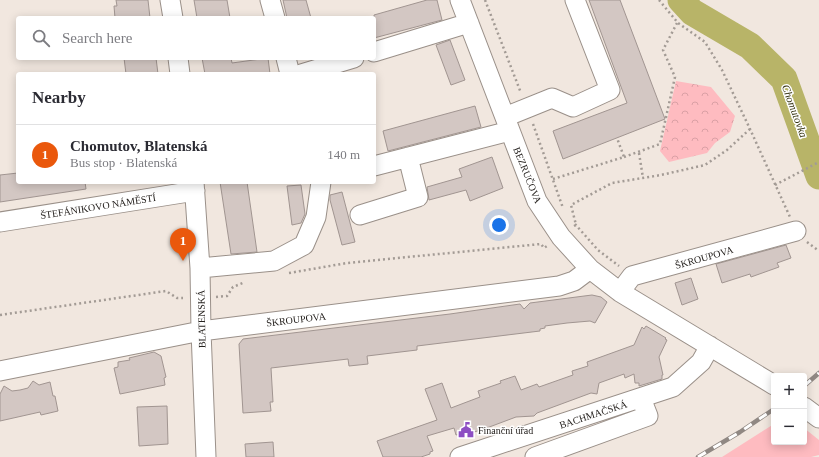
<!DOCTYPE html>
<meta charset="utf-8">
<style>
:root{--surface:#fff;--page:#f7f7f7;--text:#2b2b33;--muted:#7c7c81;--line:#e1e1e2;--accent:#ea580c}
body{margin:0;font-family:Georgia,serif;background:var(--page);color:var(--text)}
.controls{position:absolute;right:12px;bottom:12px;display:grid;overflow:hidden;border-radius:4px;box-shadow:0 2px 10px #0003}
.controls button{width:36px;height:36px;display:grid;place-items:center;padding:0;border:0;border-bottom:1px solid var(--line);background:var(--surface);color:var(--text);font:20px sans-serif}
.you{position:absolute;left:499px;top:225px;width:14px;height:14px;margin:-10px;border:3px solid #fff;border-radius:50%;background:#1a73e8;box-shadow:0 0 0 6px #1a73e833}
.badge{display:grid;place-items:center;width:26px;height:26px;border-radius:50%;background:var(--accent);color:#fff;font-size:13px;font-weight:700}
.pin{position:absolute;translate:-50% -33px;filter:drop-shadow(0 1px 2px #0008)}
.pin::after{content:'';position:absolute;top:21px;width:14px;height:12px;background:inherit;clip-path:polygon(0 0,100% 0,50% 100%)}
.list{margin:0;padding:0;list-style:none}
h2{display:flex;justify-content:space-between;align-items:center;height:52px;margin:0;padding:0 16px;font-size:17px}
h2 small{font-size:13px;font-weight:400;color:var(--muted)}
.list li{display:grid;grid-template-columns:26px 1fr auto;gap:12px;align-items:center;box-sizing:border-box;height:60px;padding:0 16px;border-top:1px solid var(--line)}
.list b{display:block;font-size:15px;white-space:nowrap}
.list p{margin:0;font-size:13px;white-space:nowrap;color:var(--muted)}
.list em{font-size:13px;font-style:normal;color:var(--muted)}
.icon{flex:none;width:22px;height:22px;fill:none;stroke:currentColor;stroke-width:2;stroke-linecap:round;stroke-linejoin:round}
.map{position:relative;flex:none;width:819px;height:457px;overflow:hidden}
.search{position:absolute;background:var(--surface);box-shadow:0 2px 10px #0003;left:16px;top:16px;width:360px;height:44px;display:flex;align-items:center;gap:10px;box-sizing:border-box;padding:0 14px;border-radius:4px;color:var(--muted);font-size:15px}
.panel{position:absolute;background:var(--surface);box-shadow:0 2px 10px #0003;left:16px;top:72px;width:360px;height:112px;border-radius:4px}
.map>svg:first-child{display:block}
.grass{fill:#febbc0}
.park{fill:url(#park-crowns)}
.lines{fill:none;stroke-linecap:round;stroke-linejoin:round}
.river{stroke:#b8b468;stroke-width:27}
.building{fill:#d3c7c3;stroke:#a19591}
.minor-casing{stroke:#9a9089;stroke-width:21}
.path{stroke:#a39b95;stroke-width:2.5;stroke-dasharray:2 3;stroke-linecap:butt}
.minor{stroke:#fff;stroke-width:19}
.rail-casing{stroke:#908883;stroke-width:4.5}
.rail{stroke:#fff;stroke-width:3;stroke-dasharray:9;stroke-linecap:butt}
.labels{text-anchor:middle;stroke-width:3;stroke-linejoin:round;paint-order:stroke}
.street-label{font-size:10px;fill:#25211e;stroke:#fff}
.poi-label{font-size:10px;fill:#25211e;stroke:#fff;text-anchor:start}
.water-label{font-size:11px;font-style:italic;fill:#363413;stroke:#fff}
</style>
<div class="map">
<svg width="819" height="457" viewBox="0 0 819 457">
<defs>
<pattern id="park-crowns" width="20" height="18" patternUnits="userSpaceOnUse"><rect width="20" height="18" fill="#febbc0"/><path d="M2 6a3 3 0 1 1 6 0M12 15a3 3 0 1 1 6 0" fill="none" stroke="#daa0a5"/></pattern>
</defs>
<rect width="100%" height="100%" fill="#f1e7df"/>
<path class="grass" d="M 774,424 L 774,442 L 804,442 L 804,428 L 819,440 L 819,455 L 811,457 L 722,457 Z"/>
<path class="park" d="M 676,81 L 711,87 L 735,116 L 730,132 L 715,143 L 707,153 L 669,162 L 660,151 Z"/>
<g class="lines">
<path class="river" d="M 681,0 L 692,12 L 750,46 L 784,79 L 819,176"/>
</g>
<path class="building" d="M 116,0 L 148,0 L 150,18 L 115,18 L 114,6 L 117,6 Z
M 194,0 L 227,0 L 230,18 L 197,18 Z
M 283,0 L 306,0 L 311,18 L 287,18 Z
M 427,0 L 437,0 L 442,20 L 374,38 L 374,15 Z
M 589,0 L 620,0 L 665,119 L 563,159 L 553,131 L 627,103 Z
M 450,40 L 465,80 L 451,85 L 436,45 Z
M 124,58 L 156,58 L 158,74 L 126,74 Z
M 202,58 L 231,58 L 232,63 L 268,58 L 270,74 L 205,74 Z
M 475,106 L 481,127 L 388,151 L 383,131 Z
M 492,157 L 503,188 L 470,201 L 466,190 L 429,200 L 427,187 L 462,177 L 459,169 Z
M 18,173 L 18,182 L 85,182 L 86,189 L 0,202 L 0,175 Z
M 220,182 L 247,182 L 257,252 L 231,254 Z
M 301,185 L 305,214 L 301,223 L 292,225 L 287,186 Z
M 342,192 L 355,242 L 342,245 L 330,200 L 330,195 Z
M 786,245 L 791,258 L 777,263 L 779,267 L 751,277 L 750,274 L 722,283 L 716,264 Z
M 691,278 L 698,299 L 682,305 L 675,283 Z
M 592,295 L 601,297 L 607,302 L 595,323 L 590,321 L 567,323 L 545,326 L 545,328 L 540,329 L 540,331 L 417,346 L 417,350 L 367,356 L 368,364 L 349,366 L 348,359 L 271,368 L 273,402 L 270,402 L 271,411 L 243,413 L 239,344 L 243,339 L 450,314 L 520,304 L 524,309 L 530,303 Z
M 646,326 L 666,338 L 665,339 L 667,340 L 659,357 L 663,375 L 662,375 L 662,379 L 639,386 L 639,383 L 635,383 L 634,374 L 625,378 L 624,374 L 599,383 L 597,394 L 591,393 L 537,413 L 534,416 L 516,417 L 484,429 L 461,436 L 460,434 L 456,435 L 454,428 L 427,436 L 433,451 L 430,452 L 430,454 L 421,457 L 383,457 L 377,441 L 437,420 L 425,389 L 442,383 L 451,408 L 480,397 L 478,391 L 501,383 L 500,381 L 515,376 L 521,390 L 537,384 L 539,387 L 573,375 L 572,371 L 588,366 L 587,362 L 634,345 L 642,327 L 644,329 Z
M 154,352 L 161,356 L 166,377 L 164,378 L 165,385 L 120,394 L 114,368 L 118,367 L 118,362 L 130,360 L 129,358 Z
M 33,381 L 39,385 L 50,382 L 53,396 L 55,396 L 58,411 L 41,415 L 40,412 L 0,421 L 0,394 L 4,386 L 12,391 L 20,390 L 28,388 Z
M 167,406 L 168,444 L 139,446 L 137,407 Z
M 273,442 L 274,457 L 246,457 L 245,444 Z"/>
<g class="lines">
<defs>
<path id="minor" d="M 170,0 L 173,18
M 270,0 L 275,18
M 460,0 L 537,201 L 561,237 L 590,269 L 620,292 L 774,385
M 374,52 L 469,23
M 178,58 L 180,74
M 286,58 L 290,74
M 301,74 L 354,58
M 505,117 L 552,98 L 573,107 L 610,90 L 575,0
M 374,166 L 510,131
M 194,182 L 200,268 L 201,331 L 206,457
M 360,215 L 418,197 L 408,157
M 0,222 L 195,191
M 200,268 L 274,261 L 304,245 L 316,217 L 321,182
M 620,292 L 632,276 L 796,231
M 0,371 L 201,331 L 559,286 L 574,281 L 590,269
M 804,407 L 819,418
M 460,457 L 673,387 L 701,362 L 710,346
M 535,457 L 648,416 L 641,398"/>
</defs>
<use href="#minor" class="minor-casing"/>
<path class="path" d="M 485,0 L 521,93
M 659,0 L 678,23 L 705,42 L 722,70 L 750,129 L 790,217
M 533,124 L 563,208
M 639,153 L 643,178
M 624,157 L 660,144 L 675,77 L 663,50 L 677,23
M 553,179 L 624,157 L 617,138
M 775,185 L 819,162
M 575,224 L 598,250 L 619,266
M 574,226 L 576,225 L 571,205 L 612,183 L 661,175 L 705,165 L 727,150 L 750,129
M 807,242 L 819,251
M 289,273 L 347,263 L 541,244 L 544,248 L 547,246
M 216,297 L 227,296 L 233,287 L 245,282
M 0,315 L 166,291 L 177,298 L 183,298"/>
<use href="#minor" class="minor"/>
<defs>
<path id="rail" d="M 804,386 L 819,373
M 698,457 L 740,432 L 774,409"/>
</defs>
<use href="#rail" class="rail-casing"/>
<use href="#rail" class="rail"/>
</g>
<defs>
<symbol id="civic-bare" viewBox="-9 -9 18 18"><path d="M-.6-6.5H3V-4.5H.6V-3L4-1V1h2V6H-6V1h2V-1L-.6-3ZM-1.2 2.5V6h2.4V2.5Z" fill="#8d4ec3" stroke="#fff" stroke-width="2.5" paint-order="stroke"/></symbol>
</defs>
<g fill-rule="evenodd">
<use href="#civic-bare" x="455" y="419" width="22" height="22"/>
</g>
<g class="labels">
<g class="street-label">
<text transform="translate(528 175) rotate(68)" y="4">BEZRUČOVA</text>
<text transform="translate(98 206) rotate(-9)" y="4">ŠTEFÁNIKOVO NÁMĚSTÍ</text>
<text transform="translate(704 257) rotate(-16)" y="4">ŠKROUPOVA</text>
<text transform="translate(201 319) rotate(-91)" y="4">BLATENSKÁ</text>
<text transform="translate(296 319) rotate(-7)" y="4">ŠKROUPOVA</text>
<text transform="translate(593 414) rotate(-18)" y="4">BACHMAČSKÁ</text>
</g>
<g class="poi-label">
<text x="478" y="434">Finanční úřad</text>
</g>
<g class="water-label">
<text transform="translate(795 111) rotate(70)" y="4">Chomutovka</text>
</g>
</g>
</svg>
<div class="controls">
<button>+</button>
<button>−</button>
</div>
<div class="you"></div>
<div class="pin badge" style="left:183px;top:261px">1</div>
<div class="search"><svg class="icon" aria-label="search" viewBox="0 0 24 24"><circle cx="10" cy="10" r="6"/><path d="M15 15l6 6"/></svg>Search here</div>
<section class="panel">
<h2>Nearby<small></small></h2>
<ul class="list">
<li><span class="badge">1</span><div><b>Chomutov, Blatenská</b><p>Bus stop · Blatenská</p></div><em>140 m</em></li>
</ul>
</section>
</div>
